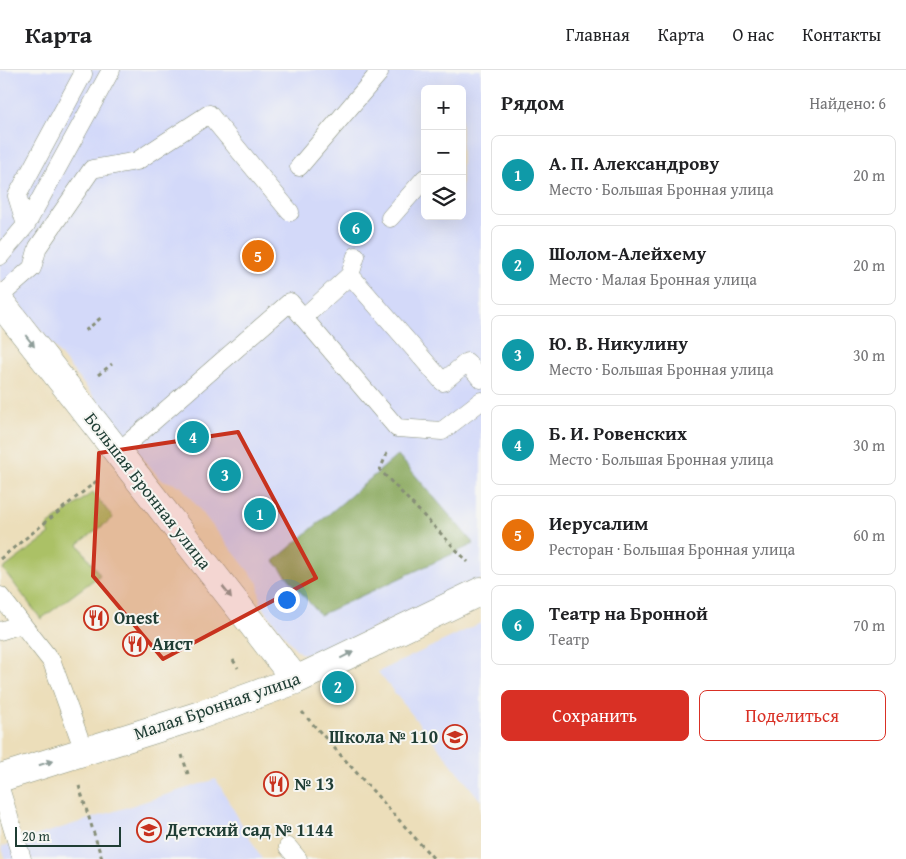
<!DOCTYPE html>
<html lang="ru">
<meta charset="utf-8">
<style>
:root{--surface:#fff;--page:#f2f2f2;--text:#202124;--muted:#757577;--line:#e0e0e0;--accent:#d93025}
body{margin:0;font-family:"Gentium Book Plus",serif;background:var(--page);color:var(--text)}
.controls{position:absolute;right:15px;top:15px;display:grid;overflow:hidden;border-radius:8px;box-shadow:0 5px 20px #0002}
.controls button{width:45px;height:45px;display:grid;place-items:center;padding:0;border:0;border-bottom:1px solid var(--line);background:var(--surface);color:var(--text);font:25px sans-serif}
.scale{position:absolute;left:15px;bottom:12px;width:106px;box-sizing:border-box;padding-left:5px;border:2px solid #1f3d34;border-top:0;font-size:14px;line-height:18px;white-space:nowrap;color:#1f3d34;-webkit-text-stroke:4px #f6f6f2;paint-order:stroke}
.you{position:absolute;left:286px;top:529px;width:18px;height:18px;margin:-12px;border:4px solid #fff;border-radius:50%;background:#1a73e8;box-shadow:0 0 0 8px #1a73e833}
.badge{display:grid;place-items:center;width:32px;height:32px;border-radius:50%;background:var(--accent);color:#fff;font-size:16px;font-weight:700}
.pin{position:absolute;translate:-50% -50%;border:2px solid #fff;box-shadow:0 1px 5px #0006}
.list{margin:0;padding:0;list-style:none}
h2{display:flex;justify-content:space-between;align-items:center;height:65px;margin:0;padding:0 20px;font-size:21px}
h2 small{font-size:16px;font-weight:400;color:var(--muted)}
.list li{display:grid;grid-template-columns:32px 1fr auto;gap:15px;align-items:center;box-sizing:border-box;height:80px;margin:0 10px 10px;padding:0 10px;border:1px solid var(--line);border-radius:8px}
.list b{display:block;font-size:19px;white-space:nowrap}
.list p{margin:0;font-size:16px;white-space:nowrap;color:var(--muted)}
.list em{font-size:16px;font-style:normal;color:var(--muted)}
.actions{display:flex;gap:10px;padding:15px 20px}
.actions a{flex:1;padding:11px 0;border:1px solid var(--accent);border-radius:8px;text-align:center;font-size:18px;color:var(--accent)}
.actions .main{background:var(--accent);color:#fff}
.icon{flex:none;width:28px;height:28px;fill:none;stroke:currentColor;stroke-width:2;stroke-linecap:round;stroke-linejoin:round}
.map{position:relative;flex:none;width:481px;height:789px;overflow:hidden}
header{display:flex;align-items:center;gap:30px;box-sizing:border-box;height:70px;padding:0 25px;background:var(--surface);border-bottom:1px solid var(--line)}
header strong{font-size:24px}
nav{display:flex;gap:28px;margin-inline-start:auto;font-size:18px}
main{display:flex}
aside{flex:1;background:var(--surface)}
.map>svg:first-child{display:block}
.built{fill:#d3d9f9;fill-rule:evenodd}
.green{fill:#abc166;stroke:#657f4d}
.forest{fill:#88a75b;stroke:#547248}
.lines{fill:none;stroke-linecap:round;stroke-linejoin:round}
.lane-casing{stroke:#868e77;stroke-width:19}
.street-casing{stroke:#868e77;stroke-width:29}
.path{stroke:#868e77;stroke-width:3;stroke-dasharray:4 4;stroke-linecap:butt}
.lane{stroke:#fff;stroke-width:18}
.street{stroke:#fff;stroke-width:28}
.oneway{fill:#8f9e9a}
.marked{fill:#c8321e;fill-opacity:0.2;stroke:#c8321e;stroke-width:4;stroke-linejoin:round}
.labels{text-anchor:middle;stroke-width:4;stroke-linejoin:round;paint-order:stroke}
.street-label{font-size:18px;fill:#1f3d34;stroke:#f6f6f2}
.poi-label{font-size:18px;font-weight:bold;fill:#1f3d34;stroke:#f6f6f2;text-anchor:start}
</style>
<header>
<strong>Карта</strong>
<nav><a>Главная</a><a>Карта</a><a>О нас</a><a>Контакты</a></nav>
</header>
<main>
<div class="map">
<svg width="481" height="789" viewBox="0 0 481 789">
<rect width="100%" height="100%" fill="#f6f6f2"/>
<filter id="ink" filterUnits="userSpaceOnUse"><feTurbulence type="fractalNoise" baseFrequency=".02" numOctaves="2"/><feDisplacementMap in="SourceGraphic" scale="10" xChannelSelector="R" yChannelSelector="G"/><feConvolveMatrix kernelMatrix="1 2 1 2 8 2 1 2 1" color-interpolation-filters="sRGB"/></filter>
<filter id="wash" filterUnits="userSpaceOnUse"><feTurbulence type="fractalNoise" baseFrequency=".0096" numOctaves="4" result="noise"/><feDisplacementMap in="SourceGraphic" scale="20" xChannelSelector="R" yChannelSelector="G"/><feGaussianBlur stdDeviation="1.12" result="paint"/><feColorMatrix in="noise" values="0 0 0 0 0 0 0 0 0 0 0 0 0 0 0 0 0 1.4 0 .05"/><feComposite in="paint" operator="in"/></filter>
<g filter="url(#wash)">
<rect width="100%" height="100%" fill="#ecdeba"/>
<path class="built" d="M 0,0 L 481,0 L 481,509 L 322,582 L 314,584 L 305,584 L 300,583 L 292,575 L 261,535 L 258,513 L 181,416 L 160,409 L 0,210 ZM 425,19 L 462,19 L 462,146 L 425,146 Z
M 481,553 L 481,731 L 378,602 Z
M 216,709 L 262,789 L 5,789 L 1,777 Z"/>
<path class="green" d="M 93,422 L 113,448 L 78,474 L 100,505 L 41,549 L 3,499 L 50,464 L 46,457 Z"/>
<path class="forest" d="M 398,385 L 474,474 L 320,545 L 274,491 Z"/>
</g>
<g filter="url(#ink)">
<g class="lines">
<defs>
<path id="lane" d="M 299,97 L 379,3 L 376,0
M 390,148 L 425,108
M 26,155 L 17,126 L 83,4 L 82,0
M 0,186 L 26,155 L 111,0
M 350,205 L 356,186
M 0,226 L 32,198 L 38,177 L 92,99 L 137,91 L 209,44 L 290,142
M 303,248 L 350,205 L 443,312 L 467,292 L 481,309
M 118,382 L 290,232 L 397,358 L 442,361 L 481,331
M 0,526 L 52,592 L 84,681
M 0,561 L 22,554
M 0,718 L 22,789
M 288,777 L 298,789"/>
<path id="street" d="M 0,232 L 296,610
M 0,708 L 200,645 L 296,610 L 481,521"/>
</defs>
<use href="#lane" class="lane-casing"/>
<use href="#street" class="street-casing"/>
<path class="path" d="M 85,261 L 103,246
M 98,305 L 112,294
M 387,383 L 380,400 L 468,492
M 0,489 L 99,409
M 233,590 L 238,598
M 302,642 L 434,789
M 182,685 L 189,707
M 79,716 L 102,789"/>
<use href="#lane" class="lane"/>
<use href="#street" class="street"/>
</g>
<defs><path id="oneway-solid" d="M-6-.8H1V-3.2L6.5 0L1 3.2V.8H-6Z" transform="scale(1.25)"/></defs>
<g class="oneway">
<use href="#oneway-solid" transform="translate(30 271) rotate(52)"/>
<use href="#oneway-solid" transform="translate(227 522) rotate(52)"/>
<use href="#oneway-solid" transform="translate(347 585) rotate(-26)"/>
<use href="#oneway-solid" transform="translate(46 693) rotate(-18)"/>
</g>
</g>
<path class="marked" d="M 238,362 L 316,508 L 163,589 L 93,506 L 99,383 Z"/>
<defs>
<symbol id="restaurant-ring" viewBox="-11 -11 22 22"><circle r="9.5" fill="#f6f6f2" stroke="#c8321e" stroke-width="1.5"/><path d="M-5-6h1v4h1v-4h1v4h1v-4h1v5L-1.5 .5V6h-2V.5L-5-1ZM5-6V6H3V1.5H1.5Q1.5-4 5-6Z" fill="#c8321e"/></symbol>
<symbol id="school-ring" viewBox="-11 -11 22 22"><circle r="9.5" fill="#f6f6f2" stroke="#c8321e" stroke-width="1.5"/><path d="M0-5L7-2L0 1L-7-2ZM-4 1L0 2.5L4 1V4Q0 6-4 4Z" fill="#c8321e"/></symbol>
</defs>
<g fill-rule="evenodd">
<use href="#restaurant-ring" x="82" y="534" width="28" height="28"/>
<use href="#restaurant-ring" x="121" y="560" width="28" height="28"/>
<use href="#school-ring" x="441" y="653" width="28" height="28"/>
<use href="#restaurant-ring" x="262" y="700" width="28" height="28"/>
<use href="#school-ring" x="135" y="746" width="28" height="28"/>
</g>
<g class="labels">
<g class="street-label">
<text transform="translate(148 421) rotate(52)" y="6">Большая Бронная улица</text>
<text transform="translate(217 636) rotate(-19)" y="6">Малая Бронная улица</text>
</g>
<g class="poi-label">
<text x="114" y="554">Onest</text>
<text x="152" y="580">Аист</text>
<text x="438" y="673" text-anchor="end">Школа № 110</text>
<text x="294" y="720">№ 13</text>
<text x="166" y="766">Детский сад № 1144</text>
</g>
</g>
</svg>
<div class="controls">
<button>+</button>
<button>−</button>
<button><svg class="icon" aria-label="layers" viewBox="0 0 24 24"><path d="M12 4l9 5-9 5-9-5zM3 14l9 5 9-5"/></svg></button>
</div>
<div class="scale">20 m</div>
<div class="you"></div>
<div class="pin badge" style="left:260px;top:444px;background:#0f9aa8">1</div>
<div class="pin badge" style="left:338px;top:617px;background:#0f9aa8">2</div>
<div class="pin badge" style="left:225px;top:405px;background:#0f9aa8">3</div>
<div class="pin badge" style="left:193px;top:367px;background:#0f9aa8">4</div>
<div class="pin badge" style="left:258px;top:186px;background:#e8710a">5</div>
<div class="pin badge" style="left:356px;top:158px;background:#0f9aa8">6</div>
</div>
<aside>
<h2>Рядом<small>Найдено: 6</small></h2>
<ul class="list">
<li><span class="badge" style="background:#0f9aa8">1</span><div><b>А. П. Александрову</b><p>Место · Большая Бронная улица</p></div><em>20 m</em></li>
<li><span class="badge" style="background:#0f9aa8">2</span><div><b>Шолом-Алейхему</b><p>Место · Малая Бронная улица</p></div><em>20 m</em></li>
<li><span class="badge" style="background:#0f9aa8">3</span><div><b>Ю. В. Никулину</b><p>Место · Большая Бронная улица</p></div><em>30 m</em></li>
<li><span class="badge" style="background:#0f9aa8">4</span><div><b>Б. И. Ровенских</b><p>Место · Большая Бронная улица</p></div><em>30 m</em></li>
<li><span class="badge" style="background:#e8710a">5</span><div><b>Иерусалим</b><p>Ресторан · Большая Бронная улица</p></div><em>60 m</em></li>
<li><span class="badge" style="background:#0f9aa8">6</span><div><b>Театр на Бронной</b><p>Театр</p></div><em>70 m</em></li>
</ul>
<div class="actions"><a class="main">Сохранить</a><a>Поделиться</a></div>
</aside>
</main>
